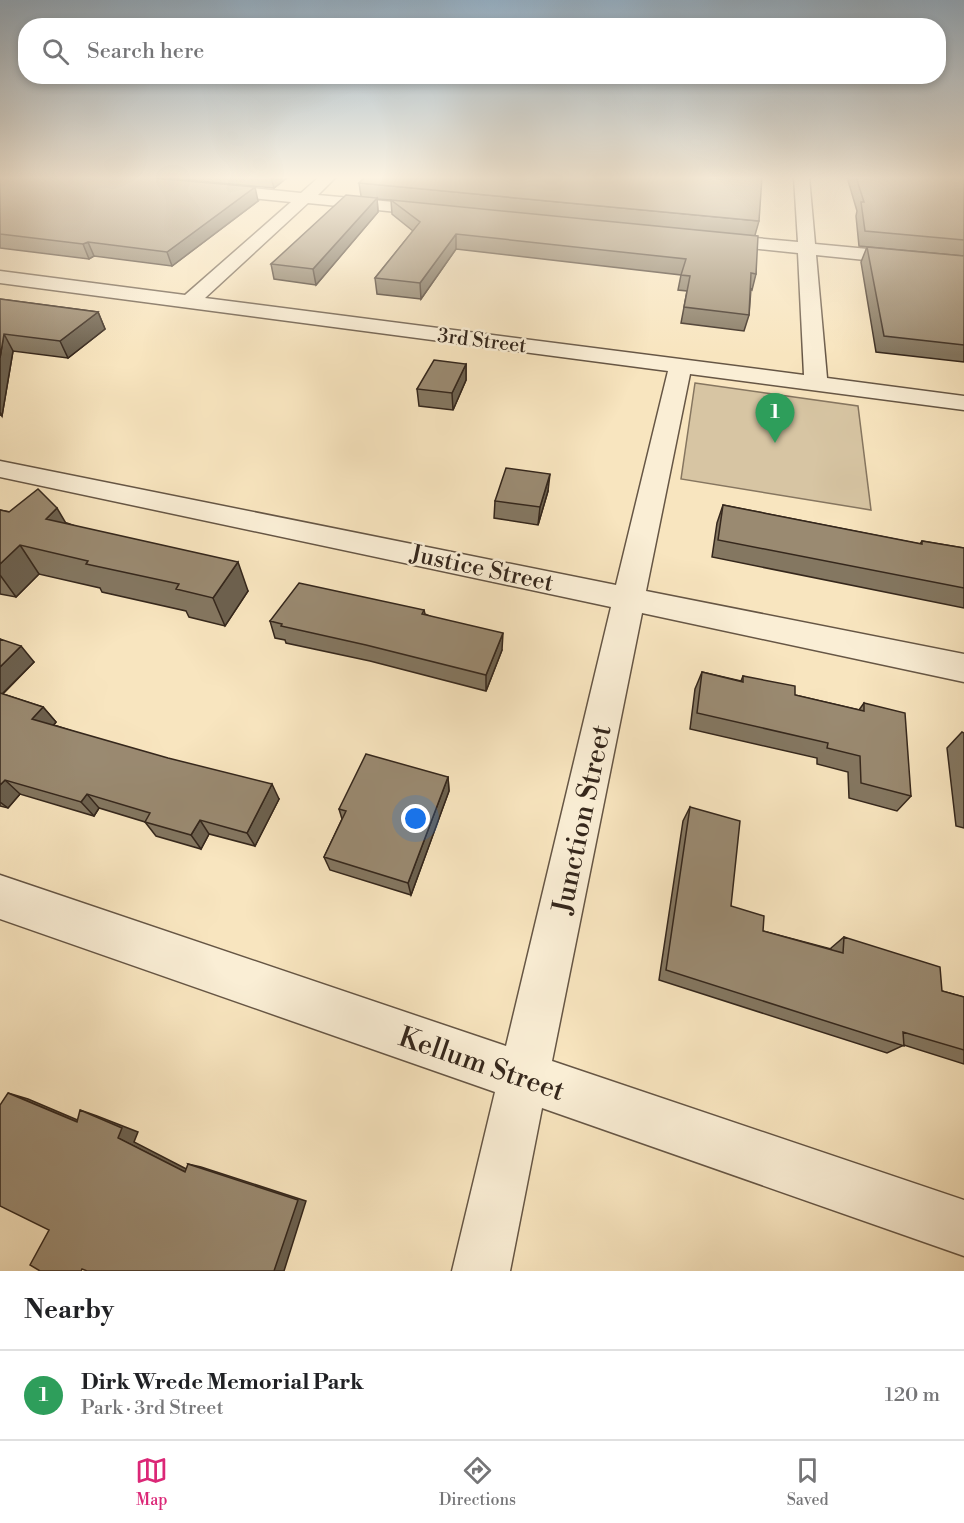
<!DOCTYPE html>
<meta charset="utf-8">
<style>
:root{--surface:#fff;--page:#f6f6f6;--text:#202124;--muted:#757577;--line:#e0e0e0;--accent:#db2777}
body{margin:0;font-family:"Libre Bodoni",serif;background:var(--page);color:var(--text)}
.you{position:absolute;left:416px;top:819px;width:21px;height:21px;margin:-15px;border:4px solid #fff;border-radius:50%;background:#1a73e8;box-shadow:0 0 0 9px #1a73e833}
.badge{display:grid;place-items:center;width:39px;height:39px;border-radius:50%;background:var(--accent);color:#fff;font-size:20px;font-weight:700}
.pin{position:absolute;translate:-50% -50px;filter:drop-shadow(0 2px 3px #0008)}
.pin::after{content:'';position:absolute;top:32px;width:21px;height:18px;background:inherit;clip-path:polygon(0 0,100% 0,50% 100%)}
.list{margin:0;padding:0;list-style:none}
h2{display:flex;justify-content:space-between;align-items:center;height:78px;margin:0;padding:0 24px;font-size:26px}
h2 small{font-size:20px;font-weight:400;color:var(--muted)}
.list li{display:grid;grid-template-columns:39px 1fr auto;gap:18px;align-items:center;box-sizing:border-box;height:90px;padding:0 24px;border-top:2px solid var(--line)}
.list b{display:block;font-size:22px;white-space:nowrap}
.list p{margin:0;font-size:20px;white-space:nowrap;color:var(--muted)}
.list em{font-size:20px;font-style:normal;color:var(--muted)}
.icon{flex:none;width:33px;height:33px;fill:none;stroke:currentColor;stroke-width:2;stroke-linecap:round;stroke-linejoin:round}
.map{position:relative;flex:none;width:964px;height:1271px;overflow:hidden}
.search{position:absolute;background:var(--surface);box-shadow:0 3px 9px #0003;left:18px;right:18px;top:18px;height:66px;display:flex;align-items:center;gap:15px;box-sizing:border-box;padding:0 21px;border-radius:24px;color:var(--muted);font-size:22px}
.sheet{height:168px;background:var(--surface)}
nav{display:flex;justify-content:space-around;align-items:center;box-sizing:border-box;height:84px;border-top:2px solid var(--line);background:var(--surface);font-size:16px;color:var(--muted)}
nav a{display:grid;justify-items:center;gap:3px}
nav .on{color:var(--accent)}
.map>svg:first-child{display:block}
.green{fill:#d7c5a3;stroke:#867660;stroke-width:1.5}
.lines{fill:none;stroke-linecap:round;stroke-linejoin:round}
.minor-casing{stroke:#665645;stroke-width:3}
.minor{fill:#faeed5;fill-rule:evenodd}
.wall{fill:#847761;stroke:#35271c;stroke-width:1.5}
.shaded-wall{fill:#6c614f;stroke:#35271c;stroke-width:1.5}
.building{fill:#9a8a71;stroke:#35271c;stroke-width:1.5}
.labels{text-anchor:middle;stroke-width:5;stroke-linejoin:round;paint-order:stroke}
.far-street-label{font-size:20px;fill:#35271c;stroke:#faeed5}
.street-label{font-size:24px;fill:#35271c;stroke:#faeed5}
.near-street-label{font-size:28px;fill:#35271c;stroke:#faeed5}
</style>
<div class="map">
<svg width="964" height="1271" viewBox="0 0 964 1271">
<rect width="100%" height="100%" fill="#f8e5bf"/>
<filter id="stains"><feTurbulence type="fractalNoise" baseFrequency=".00333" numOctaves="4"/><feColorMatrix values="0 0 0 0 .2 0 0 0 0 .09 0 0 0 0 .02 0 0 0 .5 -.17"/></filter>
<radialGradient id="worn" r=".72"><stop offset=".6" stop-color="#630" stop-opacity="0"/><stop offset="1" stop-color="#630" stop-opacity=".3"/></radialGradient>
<path class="green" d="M 695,383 L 858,406 L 871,510 L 681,479 Z"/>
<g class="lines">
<defs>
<path id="minor" d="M 319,177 L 336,177 L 318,195 L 437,206 L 445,211 L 437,216 L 308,203 L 205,298 L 804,375 L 798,253 L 712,244 L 706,243 L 703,239 L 706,235 L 712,234 L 798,242 L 794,177 L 809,177 L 815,244 L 964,258 L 964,270 L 816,255 L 827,378 L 964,396 L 964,410 L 690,374 L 646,591 L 964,654 L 964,682 L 642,613 L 552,1061 L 964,1200 L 964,1256 L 542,1108 L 510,1271 L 452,1271 L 495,1092 L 0,919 L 0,875 L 506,1046 L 611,607 L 0,477 L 0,461 L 616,585 L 668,371 L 0,283 L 0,271 L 185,295 L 291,202 L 211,194 L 205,192 L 203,189 L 205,186 L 211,184 L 301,193 Z"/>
</defs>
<use href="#minor" class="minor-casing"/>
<use href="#minor" class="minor"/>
</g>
<path class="wall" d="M 0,177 L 258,201 L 172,266 L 94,256 L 89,259 L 0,248 Z
M 156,177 L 288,177 L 274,188 Z
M 847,177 L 964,177 L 964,256 L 859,246 L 856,216 L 857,211 Z
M 359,183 L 759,221 L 755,235 L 756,274 L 752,290 L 751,289 L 749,315 L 744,331 L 681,323 L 687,291 L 678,290 L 681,275 L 456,249 L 421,299 L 377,294 L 375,278 L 413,231 L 392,214 L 391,200 L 377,199 L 378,212 L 316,285 L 274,279 L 271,264 L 361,196 Z
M 867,247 L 964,256 L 964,362 L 876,352 L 861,262 Z
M 0,299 L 98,312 L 105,329 L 68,358 L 13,351 L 2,416 L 0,415 Z
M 466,364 L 466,380 L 453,410 L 419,406 L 417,389 Z
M 548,491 L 538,525 L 494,518 L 495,501 Z
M 723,505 L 920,544 L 922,541 L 964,548 L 964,608 L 712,557 L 717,523 Z
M 0,510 L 67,523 L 248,591 L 225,626 L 189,617 L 186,611 L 102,592 L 100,588 L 39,574 L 16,597 L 0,594 Z
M 424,610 L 425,614 L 502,650 L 486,691 L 370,661 L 286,643 L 285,640 L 275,638 L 270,621 Z
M 0,639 L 34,662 L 3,694 L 43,707 L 56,722 L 54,725 L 279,799 L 255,846 L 209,834 L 201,849 L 156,836 L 145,822 L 99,808 L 94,816 L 20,794 L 8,808 L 0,806 Z
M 702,672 L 741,681 L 743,676 L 795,695 L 859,710 L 864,703 L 911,796 L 897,811 L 849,798 L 848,772 L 817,764 L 817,758 L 690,729 L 695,689 Z
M 962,732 L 964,733 L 964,828 L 956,826 L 947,748 Z
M 448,777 L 449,791 L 411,895 L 330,870 L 324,857 L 342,819 L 339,809 Z
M 690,807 L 731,906 L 763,931 L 831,949 L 831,948 L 844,937 L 942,991 L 964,997 L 964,1064 L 904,1045 L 887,1053 L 659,980 L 683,821 Z"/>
<path class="shaded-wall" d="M 271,177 L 288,177 L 274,188 Z
M 255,187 L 258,201 L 172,266 L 167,252 Z
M 377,198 L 378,212 L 316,285 L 313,269 Z
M 456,234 L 456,249 L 421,299 L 420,283 Z
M 88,242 L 94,256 L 89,259 L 83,244 Z
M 98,312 L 105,329 L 68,358 L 60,341 Z
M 4,334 L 13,351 L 2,416 L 0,412 L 0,358 Z
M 466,364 L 466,380 L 453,410 L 452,393 Z
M 550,474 L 548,491 L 538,525 L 540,507 Z
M 57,508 L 74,537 L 46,519 Z
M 20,545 L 39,574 L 16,597 L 0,575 L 0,564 Z
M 238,562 L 248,591 L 225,626 L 213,598 Z
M 503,633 L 502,650 L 486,691 L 486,675 Z
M 21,646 L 34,662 L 0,696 L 0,667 Z
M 43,707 L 56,722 L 46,734 L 32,719 Z
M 448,777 L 449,791 L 411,895 L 408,883 Z
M 5,780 L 20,794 L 8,808 L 0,802 L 0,785 Z
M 272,784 L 279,799 L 255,846 L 247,833 Z
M 87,794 L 99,808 L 94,816 L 81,802 Z
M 200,820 L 209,834 L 201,849 L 191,835 Z
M 8,1093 L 28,1099 L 94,1127 L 77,1122 Z
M 80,1110 L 97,1116 L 138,1132 L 134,1142 L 198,1175 L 185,1172 L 118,1138 Z
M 188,1164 L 201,1167 L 306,1201 L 284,1271 L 274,1271 Z"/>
<path class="building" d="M 0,177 L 144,177 L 255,187 L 167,252 L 88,242 L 83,244 L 0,234 Z
M 365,177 L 762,177 L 759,221 L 359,183 Z
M 856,177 L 964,177 L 964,240 L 865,231 L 861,202 L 864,202 Z
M 346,195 L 377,198 L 313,269 L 271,264 Z
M 391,200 L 758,236 L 756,274 L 751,273 L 749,315 L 684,307 L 690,276 L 681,275 L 686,259 L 456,234 L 420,283 L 375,278 L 420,222 Z
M 867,247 L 964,256 L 964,345 L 884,336 Z
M 0,299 L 98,312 L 60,341 L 4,334 L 0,358 Z
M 434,360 L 466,364 L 452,393 L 417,389 Z
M 506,468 L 550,474 L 540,507 L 495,501 Z
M 38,489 L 57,508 L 46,519 L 238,562 L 213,598 L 176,589 L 179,584 L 86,564 L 88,561 L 20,545 L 0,564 L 0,510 L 9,512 Z
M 723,505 L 922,544 L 922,541 L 964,548 L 964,588 L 718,540 Z
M 299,583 L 424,610 L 422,614 L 503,633 L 486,675 L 366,645 L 281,626 L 282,624 L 270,621 Z
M 0,639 L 21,646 L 0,667 Z
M 702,672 L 743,682 L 743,676 L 795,686 L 795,695 L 864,711 L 864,703 L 905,713 L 911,796 L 861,783 L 860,756 L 827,748 L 828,743 L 697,713 Z
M 0,693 L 43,707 L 32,719 L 168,758 L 272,784 L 247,833 L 200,820 L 191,835 L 145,822 L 150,813 L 87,794 L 81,802 L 5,780 L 0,785 Z
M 366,754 L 448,777 L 408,883 L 324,857 L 346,811 L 339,809 Z
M 690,807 L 740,821 L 731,906 L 764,916 L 763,931 L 843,953 L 844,937 L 940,967 L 942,991 L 964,997 L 964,1050 L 903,1032 L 904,1046 L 666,970 Z
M 8,1093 L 77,1122 L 80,1110 L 122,1128 L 118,1138 L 185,1172 L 188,1164 L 298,1200 L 274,1271 L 87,1271 L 82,1269 L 81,1271 L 40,1271 L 30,1265 L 49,1230 L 0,1206 L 0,1105 Z"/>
<linearGradient id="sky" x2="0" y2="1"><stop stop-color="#94aec2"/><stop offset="0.5" stop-color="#fcf3e2"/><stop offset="1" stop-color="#fcf3e2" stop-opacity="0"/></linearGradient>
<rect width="964" height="355" fill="url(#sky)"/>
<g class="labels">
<g class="far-street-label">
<text transform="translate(482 340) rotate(7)" y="7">3rd Street</text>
</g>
<g class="street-label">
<text transform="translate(482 568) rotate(12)" y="8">Justice Street</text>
</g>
<g class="near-street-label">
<text transform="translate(581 819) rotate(-78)" y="10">Junction Street</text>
<text transform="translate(482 1063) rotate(19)" y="10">Kellum Street</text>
</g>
</g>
<rect width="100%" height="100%" filter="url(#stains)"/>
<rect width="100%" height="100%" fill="url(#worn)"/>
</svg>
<div class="you"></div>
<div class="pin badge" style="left:775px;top:443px;background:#2e9e5b">1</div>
<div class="search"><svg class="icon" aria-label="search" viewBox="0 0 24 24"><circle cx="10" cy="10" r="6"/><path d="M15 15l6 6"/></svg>Search here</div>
</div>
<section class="sheet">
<h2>Nearby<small></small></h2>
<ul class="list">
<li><span class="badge" style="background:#2e9e5b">1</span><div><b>Dirk Wrede Memorial Park</b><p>Park · 3rd Street</p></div><em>120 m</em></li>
</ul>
</section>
<nav>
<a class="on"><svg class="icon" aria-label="map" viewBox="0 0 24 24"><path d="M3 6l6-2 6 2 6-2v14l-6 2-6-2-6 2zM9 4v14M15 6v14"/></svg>Map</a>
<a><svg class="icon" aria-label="directions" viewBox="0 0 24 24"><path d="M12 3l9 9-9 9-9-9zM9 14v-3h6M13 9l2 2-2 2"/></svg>Directions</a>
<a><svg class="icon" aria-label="saved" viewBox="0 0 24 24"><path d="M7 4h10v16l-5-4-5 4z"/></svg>Saved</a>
</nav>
